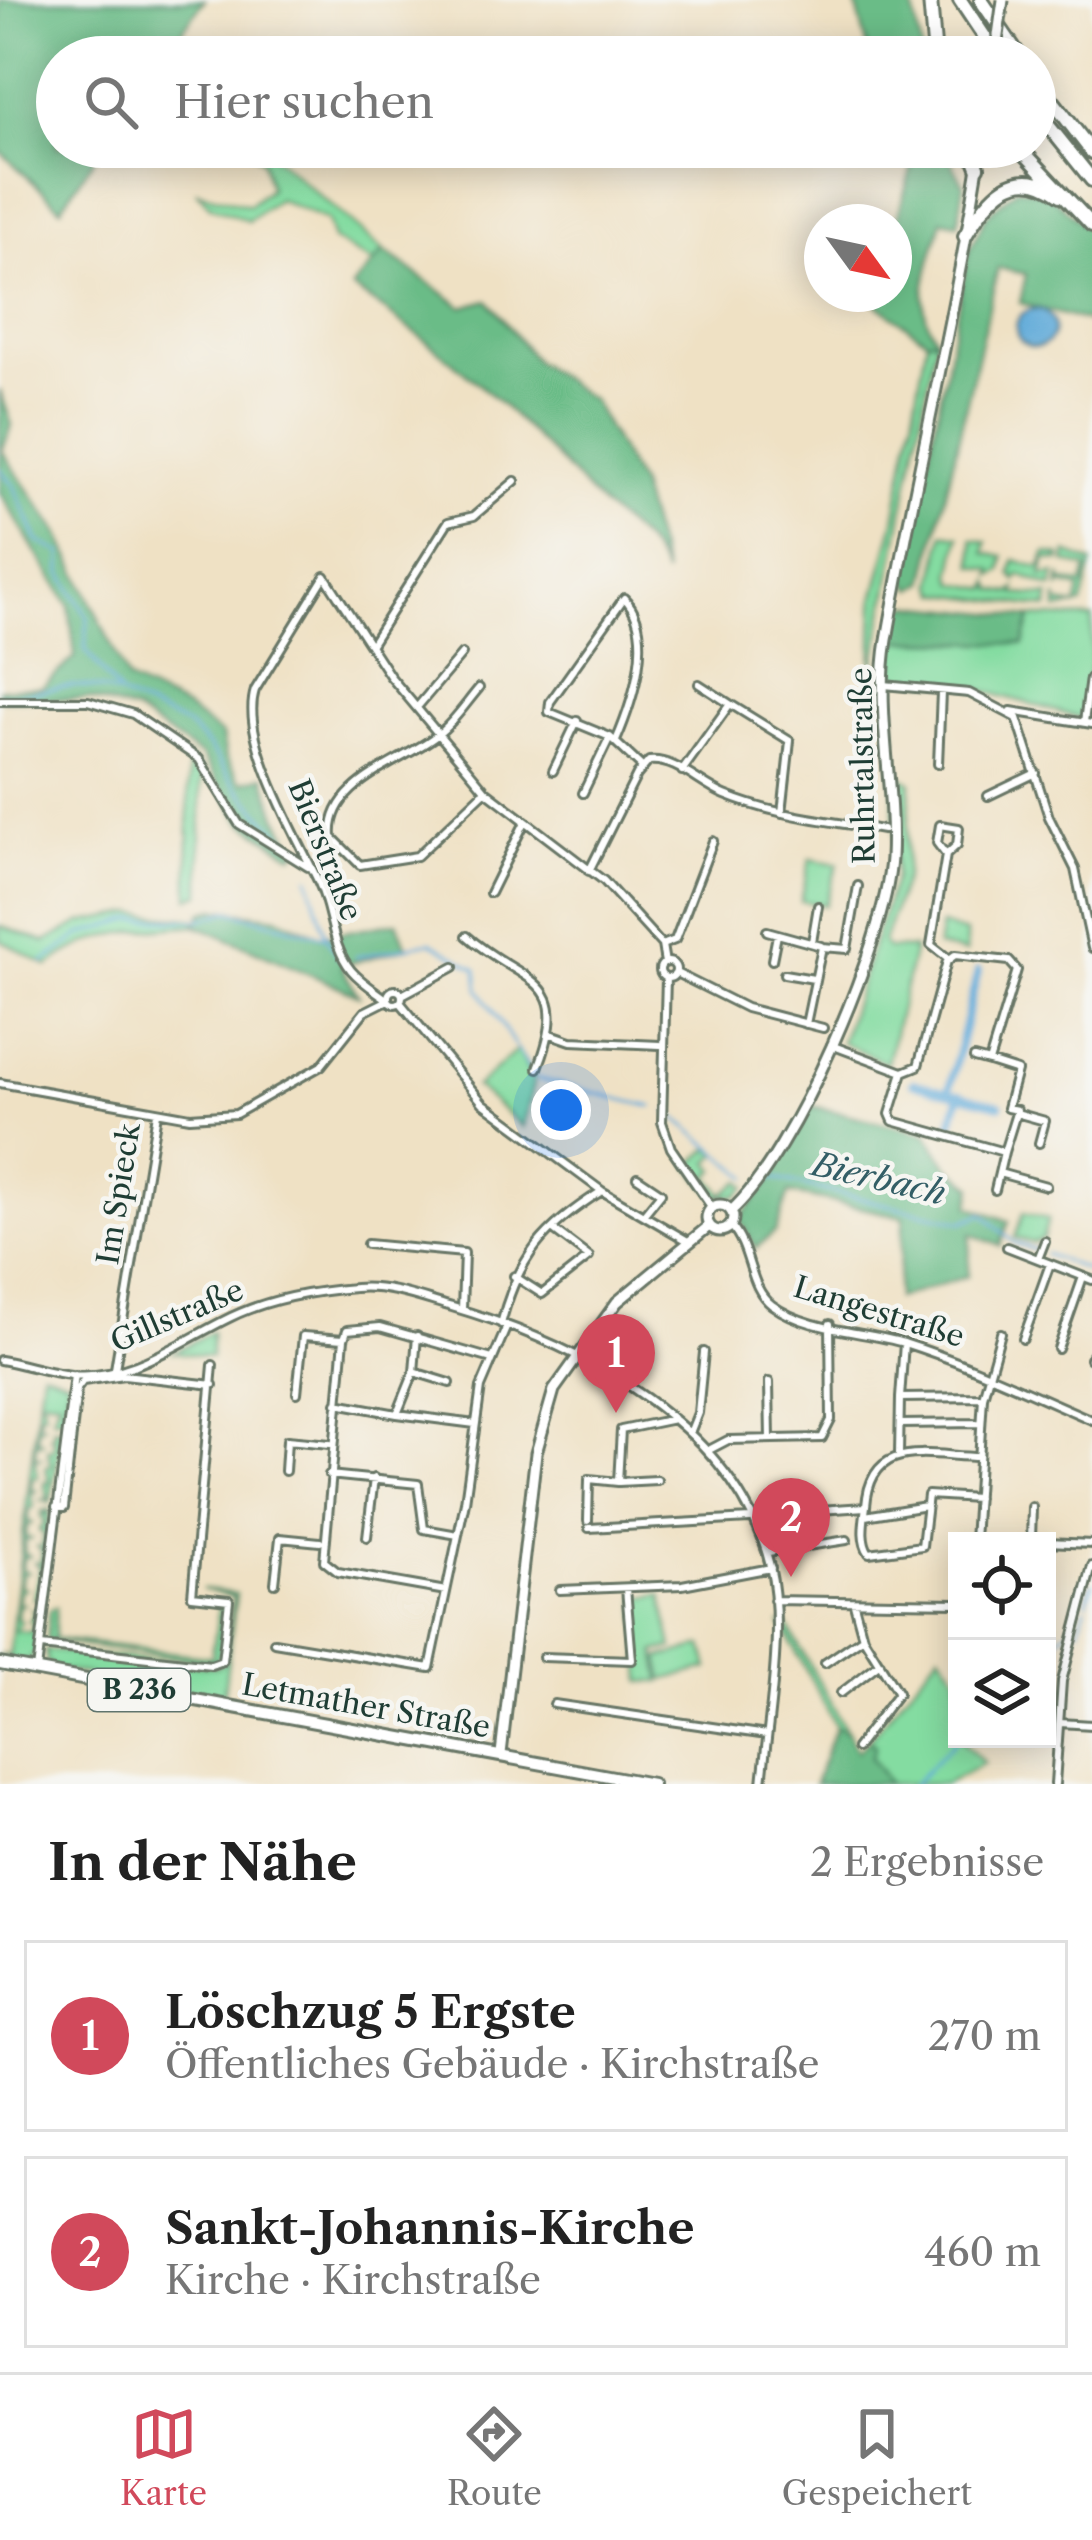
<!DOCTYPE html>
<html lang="de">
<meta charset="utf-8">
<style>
:root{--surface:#fff;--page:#f2f2f2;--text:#222;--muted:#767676;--line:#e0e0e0;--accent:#d1495b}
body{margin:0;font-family:"Libre Caslon Text",serif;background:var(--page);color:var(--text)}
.controls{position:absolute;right:36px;bottom:36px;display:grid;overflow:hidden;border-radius:0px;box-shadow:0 6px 30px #0003}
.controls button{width:108px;height:108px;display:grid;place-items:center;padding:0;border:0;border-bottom:3px solid var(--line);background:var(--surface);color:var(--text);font:60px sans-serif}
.compass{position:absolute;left:804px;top:204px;width:108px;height:108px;border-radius:50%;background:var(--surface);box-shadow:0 6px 30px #0003;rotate:123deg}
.you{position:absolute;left:561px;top:1110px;width:42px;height:42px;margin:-30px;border:9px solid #fff;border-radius:50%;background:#1a73e8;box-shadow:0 0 0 18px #1a73e833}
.badge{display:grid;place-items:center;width:78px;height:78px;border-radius:50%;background:var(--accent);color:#fff;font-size:39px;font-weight:700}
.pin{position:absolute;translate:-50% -99px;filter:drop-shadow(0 3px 6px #0008)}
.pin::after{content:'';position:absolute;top:63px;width:42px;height:36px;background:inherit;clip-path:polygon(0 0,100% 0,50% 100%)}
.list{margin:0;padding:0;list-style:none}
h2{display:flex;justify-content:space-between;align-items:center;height:156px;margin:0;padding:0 48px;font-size:51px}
h2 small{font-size:39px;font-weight:400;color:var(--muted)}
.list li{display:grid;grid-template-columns:78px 1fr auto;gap:36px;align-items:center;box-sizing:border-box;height:192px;margin:0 24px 24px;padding:0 24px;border:3px solid var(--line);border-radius:0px}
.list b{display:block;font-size:45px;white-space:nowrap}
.list p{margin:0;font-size:39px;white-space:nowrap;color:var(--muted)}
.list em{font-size:39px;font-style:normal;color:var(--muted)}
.icon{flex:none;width:66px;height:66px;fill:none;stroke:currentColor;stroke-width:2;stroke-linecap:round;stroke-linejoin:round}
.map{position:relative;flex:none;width:1092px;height:1784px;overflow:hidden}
.search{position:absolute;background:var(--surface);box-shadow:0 6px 30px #0003;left:36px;right:36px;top:36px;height:132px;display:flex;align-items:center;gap:30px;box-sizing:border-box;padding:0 42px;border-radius:66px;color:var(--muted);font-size:45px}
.sheet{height:588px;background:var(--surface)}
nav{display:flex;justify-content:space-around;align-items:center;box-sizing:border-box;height:168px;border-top:3px solid var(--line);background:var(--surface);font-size:33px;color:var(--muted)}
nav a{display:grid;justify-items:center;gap:6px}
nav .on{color:var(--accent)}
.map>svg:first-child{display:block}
.green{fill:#84dca1;stroke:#528c6a;stroke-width:3}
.forest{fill:#6bbc87;stroke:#457c5e;stroke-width:3}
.water{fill:#62abd9;stroke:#407486;stroke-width:3}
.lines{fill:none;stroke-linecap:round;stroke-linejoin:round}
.stream{stroke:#62abd9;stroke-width:3}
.canal{stroke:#62abd9;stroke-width:8}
.minor-casing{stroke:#687666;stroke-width:12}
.secondary-casing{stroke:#687666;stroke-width:15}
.primary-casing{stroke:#687666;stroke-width:16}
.motorway-casing{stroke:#687666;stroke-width:18}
.minor{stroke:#fff;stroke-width:6}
.secondary{stroke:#fff;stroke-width:9}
.primary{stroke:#fff;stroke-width:10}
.motorway{stroke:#fff;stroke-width:12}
.secondary-bridge-casing{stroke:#687666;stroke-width:15;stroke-linecap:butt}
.secondary-bridge{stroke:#fff;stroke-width:9}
.labels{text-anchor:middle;stroke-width:9;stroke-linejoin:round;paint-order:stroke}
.shield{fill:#f6f6f2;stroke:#60746d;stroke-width:3}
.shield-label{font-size:27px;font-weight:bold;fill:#1f3d34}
.street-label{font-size:30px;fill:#1f3d34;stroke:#f6f6f2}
.water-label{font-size:33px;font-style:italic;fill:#335e66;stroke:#f6f6f2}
</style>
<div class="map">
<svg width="1092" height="1784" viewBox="0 0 1092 1784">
<rect width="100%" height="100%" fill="#f6f6f2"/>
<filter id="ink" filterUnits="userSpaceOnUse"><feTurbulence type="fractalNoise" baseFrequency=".00833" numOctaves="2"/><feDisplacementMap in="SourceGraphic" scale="24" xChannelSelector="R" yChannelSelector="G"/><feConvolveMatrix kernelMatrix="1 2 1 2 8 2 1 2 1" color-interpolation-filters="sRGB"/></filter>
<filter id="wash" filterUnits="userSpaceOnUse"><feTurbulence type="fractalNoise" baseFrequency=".004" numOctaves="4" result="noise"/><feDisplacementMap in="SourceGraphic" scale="48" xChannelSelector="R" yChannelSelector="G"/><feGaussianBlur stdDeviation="2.7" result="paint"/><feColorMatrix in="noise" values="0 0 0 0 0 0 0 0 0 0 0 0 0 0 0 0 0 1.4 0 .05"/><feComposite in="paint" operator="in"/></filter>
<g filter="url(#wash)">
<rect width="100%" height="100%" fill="#efe1c4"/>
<path class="green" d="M 244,147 L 263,147 L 384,251 L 373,263 L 333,240 L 327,220 L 278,199 L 248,221 L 210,206 L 198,192 L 249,205 L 270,188 L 262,160 Z
M 936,338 L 872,676 L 874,599 L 894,525 L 927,340 Z
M 944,533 L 960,536 L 952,574 L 956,583 L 989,589 L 991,583 L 994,590 L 1011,593 L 1016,589 L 1015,594 L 1049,596 L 1048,608 L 939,593 L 934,584 Z
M 973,539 L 987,542 L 985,553 L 1004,557 L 1002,571 L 992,576 L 993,570 L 974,566 Z
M 1046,553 L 1061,556 L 1060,561 L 1046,559 L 1042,576 L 1055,574 L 1052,588 L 1020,575 L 1016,580 L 1011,574 L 1015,560 L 1041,568 Z
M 1067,553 L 1092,563 L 1082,604 L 1057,610 L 1057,597 L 1058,603 L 1076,606 L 1080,589 L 1062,584 L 1059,589 L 1061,575 L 1062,581 L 1083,585 L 1087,568 L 1065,562 Z
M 1031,617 L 1092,618 L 1092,660 L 1080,718 L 970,687 L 893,677 L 894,640 L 1024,644 Z
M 893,696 L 898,775 L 911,782 L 905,877 L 883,942 L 887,948 L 914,949 L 887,1063 L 841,1042 L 895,878 Z
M 188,756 L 201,770 L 201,894 L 189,897 Z
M 810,859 L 838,864 L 825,905 L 801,901 Z
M 133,913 L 195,919 L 196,925 C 140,929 94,931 48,966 L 0,940 L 0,926 L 45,942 L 83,922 Z
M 941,925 L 966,933 L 966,953 L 937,947 Z
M 517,1050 L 534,1080 L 523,1127 L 476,1087 Z
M 710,1148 L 718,1154 L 710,1162 L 716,1170 L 709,1177 L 723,1194 L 741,1181 L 746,1187 L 737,1196 L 715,1196 L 690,1166 Z
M 1023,1213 L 1048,1219 L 1043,1238 L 1033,1243 L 1015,1238 Z
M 211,1332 L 211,1357 L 174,1352 Z
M 42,1370 L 68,1380 L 64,1418 L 52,1417 L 59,1400 L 41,1398 L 45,1412 L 40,1412 L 39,1424 L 43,1425 L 38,1428 L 37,1440 L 42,1442 L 36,1444 L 35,1457 L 40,1458 L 35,1460 L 38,1477 L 33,1477 L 31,1489 L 36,1491 L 31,1493 L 34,1507 L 29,1509 L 28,1522 L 32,1523 L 27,1526 L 26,1538 L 31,1539 L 25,1542 L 24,1554 L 29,1556 L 23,1558 L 22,1570 L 27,1572 L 22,1574 L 20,1586 L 25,1588 L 20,1591 L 18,1603 L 23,1604 L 18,1607 L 17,1619 L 21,1621 L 16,1631 L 32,1632 L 33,1622 L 28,1621 L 35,1611 L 30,1608 L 40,1610 L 35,1654 L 24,1663 L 0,1655 L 9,1656 Z
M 51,1427 L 63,1429 L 50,1503 L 42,1500 L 48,1499 L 44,1483 L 49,1483 L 46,1467 L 51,1466 L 48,1450 L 53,1450 L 54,1438 L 50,1437 L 55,1430 Z
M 50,1510 L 41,1598 L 33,1599 L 40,1567 L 35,1563 L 40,1563 L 42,1551 L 37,1547 L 42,1547 L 44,1534 L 39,1531 L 45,1521 L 41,1517 L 46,1513 L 41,1511 Z
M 202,1589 L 236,1594 L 223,1700 L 56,1669 L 47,1662 L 45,1650 L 217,1667 L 225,1661 L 233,1597 Z
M 662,1595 L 673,1648 L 656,1652 L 661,1681 L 642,1682 L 637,1598 Z
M 187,1598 L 225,1606 L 220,1656 L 214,1662 L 47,1641 L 50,1610 L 56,1607 L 54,1639 L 212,1657 L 219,1606 Z
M 786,1623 L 848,1733 L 836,1726 L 781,1624 Z
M 703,1646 L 709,1668 L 664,1680 L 659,1658 Z
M 940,1652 L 957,1676 L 957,1739 L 967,1739 L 964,1743 L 984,1763 L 945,1784 L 890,1784 L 871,1758 L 875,1746 L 869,1739 Z"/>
<path class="forest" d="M 0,0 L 204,0 L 164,57 L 57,57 L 57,147 L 102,147 L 61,208 L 0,151 Z
M 855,0 L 912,0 L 923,57 L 870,57 Z
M 904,147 L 944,147 L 964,185 L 958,223 L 942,220 C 932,261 910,301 936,338 L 927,340 L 874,302 L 876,294 L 894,294 L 894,229 L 913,163 Z
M 1017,188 L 1048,193 L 1092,233 L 1092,323 L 1020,303 L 1026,274 L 998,268 L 925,583 L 914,589 L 905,579 L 969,251 L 986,216 Z
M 384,251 L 463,307 L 488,300 L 535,361 L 592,400 L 638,483 L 665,575 C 642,528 624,531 591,495 C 512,410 450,353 352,288 Z
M 0,390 L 12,425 L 2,451 L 60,535 L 128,681 L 185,708 L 222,735 L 226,758 L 241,782 L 264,776 L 277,816 L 297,852 L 292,855 L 242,822 L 201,756 L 135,712 L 90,699 L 0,699 L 0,689 L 42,687 L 75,657 L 69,605 L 0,493 Z
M 910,605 L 1031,617 L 1024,644 L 894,640 L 900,611 Z
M 217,909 L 277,917 L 322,936 L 397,922 L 407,947 L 341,966 L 358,995 L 196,925 L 203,912 Z
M 812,1106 L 926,1133 L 948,1166 L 973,1186 L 970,1206 L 1009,1221 L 1000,1246 L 971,1234 L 968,1276 L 896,1299 L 904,1217 L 789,1193 L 776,1231 L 756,1248 L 739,1219 L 770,1182 Z
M 836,1726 L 848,1733 L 857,1751 L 869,1739 L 875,1746 L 871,1758 L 890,1784 L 814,1784 Z"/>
<path class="water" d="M1016 328a19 19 0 1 1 38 0a19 19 0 1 1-38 0Z"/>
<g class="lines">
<path class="stream" d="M 0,469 L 14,486 L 38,541 L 62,553 L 62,573 L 88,618 L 85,649 L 121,696 L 186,725 L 209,747 L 234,784 L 287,842
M 2,696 C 52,694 68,676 116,694
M 309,877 L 326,937 L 339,958
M 356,957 L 431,942 L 477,969 L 479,989 L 534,1076
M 43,962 L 80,935 L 134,919 L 200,920 L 228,911 L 326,937
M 538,1079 L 653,1107
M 668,1111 L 748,1177
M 772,1178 L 962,1222 L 983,1214 L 1014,1243 L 1035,1250
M 1045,1254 L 1092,1272
M 1087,1601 L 1092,1583
M 1079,1629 L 1085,1607
M 1047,1646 L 1069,1629
M 914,1784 L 957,1739"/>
<path class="canal" d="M 913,1083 L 1000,1105
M 949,1090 L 978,971
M 950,1128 L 960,1094"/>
</g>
</g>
<g filter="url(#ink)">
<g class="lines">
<defs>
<path id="minor" d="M 371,644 L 448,522 L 474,516 L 515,481
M 699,684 L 730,704
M 884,685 L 969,693 L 1017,718 L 1049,817 L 1075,869 L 1092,948
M 479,688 C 467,702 456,719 442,731 C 408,762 327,780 332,837 L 360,865 L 417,856 L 485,791
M 0,701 L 88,701 L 133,714 L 199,759 L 239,824 L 308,867
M 419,705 L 462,654
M 1011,711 L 1092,724
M 1084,722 L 1090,678
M 616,741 C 632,704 657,631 624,598 L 550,702 L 549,712 L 610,737 L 642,767
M 938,764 L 941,692
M 553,771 L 577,721
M 682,771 L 730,704 L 790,741 L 782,813
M 583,793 L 610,737
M 988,796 L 1036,773
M 946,855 L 937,843 L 940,825 L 959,828 L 957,845 L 946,855 L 931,945 L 949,959
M 589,871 L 637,775 L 649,761 C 676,758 700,785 725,795 C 776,816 829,821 883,830
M 490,893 L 524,824
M 767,931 L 821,946
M 467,936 C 524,986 575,974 538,1068
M 812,942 L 818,906
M 662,945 L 675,940 L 713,841
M 772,960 L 777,935
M660 970a8 8 0 1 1 16 0a8 8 0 1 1-16 0Z
M 676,973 L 746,1008 L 823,1028
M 784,974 L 814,979
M 666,978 L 662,1122 L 671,1148 L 712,1208
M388 997a7 7 0 1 1 14 0a7 7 0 1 1-14 0Z
M 402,995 L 454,967
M 400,1002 L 483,1103 L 602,1191 L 688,1241
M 806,1024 L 822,947 L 847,949 L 858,886
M 551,1034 L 571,1041 L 660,1045
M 831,1045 L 903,1072 L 918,1066 L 947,961 L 955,955 L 1009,961 L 1017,970 L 989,1062 L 1017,1071 L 1007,1108 L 1017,1110 L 1004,1152 L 893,1121 L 890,1114 L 903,1072
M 974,1058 L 989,1062
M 0,1083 L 190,1117 L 236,1114 L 321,1066 L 364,1012 L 388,1000 C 376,991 361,982 351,970 C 331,945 332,911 319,883 C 298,838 239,740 255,690 L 325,576 L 390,676 L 486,791 L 604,881 L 662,945 L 665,963
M 1016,1113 L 1045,1121 L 1039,1143
M 999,1173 L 1046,1186
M 637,1177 L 661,1193 L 644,1214
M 995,1190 L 1004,1152
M 731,1226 C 752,1249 748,1287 772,1305 C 807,1331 863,1331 904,1343 C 970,1364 1029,1393 1092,1420
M 367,1244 L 464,1253 L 462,1310
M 1007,1247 L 1092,1280
M 1038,1259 L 1045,1241
M 514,1276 L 542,1294 L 589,1257 L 552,1229
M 501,1324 C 518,1257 544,1227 602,1191
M 1023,1339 L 1050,1264
M 904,1343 L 900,1398 L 983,1397
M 1058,1349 L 1083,1277
M 1090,1359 L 1092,1355
M 0,1360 C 23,1364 48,1372 71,1375 C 130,1381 181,1341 231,1317 C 268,1299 315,1291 355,1288 C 388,1285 421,1298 452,1307 C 581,1345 736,1425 770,1566 C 785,1628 768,1720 762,1784
M 115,1369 L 157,1113
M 414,1372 L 417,1336
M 769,1382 L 770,1439
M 450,1383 L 414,1372 L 397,1414 L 475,1424
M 297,1393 L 303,1336 L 344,1339
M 337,1403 L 397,1414
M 900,1424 L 981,1423
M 690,1433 L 698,1413 L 704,1352
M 707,1451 L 728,1440 L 822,1438 L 831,1420 L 830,1324
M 899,1454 L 900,1398
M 285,1471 L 287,1440 L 330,1444
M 329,1475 L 418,1484 L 424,1529 L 458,1535
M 619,1482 L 657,1480
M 977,1498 L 928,1495 L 922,1546 L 869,1553 C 860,1539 864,1522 866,1506 C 871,1437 927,1456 979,1457
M 56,1507 L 64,1508 L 77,1389 L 83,1381 L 124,1375 L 213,1385
M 788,1512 L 865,1507
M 865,1516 L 926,1506
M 588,1521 L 589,1479 L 618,1482 L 621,1430 L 674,1419
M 589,1528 L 750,1519
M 367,1537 L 374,1478
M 1031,1540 L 1032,1507
M 974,1541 L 983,1397 L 1001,1333
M 1013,1541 L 1039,1541
M 1047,1542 L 1092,1544
M 768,1552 L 847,1540
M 1047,1562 L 1048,1542
M 275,1583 L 280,1538 L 320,1542
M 560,1590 L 682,1585 L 771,1568
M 446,1591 L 338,1572 L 324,1561 L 344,1339 L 347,1330 L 380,1327 L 492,1359
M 774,1600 L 957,1603
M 854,1604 L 863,1637 L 898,1693 L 856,1748
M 274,1642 L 430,1668 L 465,1502 L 481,1387 L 507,1326
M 41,1646 L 211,1665 L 222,1661 L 229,1600 L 192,1596 L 213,1365
M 543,1657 L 632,1660 L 626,1588
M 825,1663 L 862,1638
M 37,1670 L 74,1375
M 841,1693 L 880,1663
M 554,1704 L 767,1735
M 1060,1723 L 1092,1725
M 1055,1784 L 1062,1681 L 1092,1566"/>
<path id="secondary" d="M707 1218a13 13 0 1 1 26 0a13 13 0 1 1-26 0Z
M 731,1211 C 793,1156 886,942 891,858 C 895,786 875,712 887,640 C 915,475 956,312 981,147
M 501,1754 L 536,1453 L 554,1390 L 617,1302 L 709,1226"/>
<path id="primary" d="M 0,1664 L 652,1784"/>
<path id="motorway" d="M 930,0 L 935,57
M 960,0 L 998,57
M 981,0 L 1020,57
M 1035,78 L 1092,152
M 1035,109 L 1092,180
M 970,147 L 978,167
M 1019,147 L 1092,225
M 965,236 C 988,197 1016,160 1061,195"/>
</defs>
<use href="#minor" class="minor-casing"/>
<use href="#secondary" class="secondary-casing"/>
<use href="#primary" class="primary-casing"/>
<use href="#motorway" class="motorway-casing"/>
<use href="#minor" class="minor"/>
<use href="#secondary" class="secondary"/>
<use href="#primary" class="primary"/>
<use href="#motorway" class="motorway"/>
<defs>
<path id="secondary-bridge" d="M 995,57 L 1003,0"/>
</defs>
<use href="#secondary-bridge" class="secondary-bridge-casing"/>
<use href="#secondary-bridge" class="secondary-bridge"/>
</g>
</g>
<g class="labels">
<rect class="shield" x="88" y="1669" width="102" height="42" rx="9"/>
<g class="shield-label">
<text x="139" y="1699">B 236</text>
</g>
<g class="street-label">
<text transform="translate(863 766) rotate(-91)" y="10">Ruhrtalstraße</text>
<text transform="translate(325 850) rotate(68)" y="10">Bierstraße</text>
<text transform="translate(119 1194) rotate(-81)" y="10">Im Spieck</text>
<text transform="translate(879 1312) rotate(17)" y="10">Langestraße</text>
<text transform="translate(177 1316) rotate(-23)" y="10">Gillstraße</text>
<text transform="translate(366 1706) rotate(10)" y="10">Letmather Straße</text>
</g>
<g class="water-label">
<text transform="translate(879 1178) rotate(13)" y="12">Bierbach</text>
</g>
</g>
</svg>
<div class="controls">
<button><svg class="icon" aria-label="locate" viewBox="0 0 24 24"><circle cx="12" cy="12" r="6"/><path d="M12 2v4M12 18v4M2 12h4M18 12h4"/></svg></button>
<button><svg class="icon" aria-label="layers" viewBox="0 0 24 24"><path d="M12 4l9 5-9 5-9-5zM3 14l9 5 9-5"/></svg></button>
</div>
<svg class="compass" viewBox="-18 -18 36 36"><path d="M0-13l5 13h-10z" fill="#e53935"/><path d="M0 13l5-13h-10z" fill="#767676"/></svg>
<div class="you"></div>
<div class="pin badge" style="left:616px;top:1413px">1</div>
<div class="pin badge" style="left:791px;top:1577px">2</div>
<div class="search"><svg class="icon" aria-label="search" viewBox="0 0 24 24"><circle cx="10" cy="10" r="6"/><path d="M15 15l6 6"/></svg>Hier suchen</div>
</div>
<section class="sheet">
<h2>In der Nähe<small>2 Ergebnisse</small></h2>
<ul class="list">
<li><span class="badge">1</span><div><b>Löschzug 5 Ergste</b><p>Öffentliches Gebäude · Kirchstraße</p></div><em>270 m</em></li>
<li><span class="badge">2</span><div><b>Sankt-Johannis-Kirche</b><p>Kirche · Kirchstraße</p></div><em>460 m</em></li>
</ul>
</section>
<nav>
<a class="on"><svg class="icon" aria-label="map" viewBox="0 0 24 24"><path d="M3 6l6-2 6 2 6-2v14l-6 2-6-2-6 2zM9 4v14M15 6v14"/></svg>Karte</a>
<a><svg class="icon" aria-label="directions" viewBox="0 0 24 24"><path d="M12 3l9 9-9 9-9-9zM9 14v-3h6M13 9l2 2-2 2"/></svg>Route</a>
<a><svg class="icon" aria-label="saved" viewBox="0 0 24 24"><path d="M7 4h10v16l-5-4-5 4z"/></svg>Gespeichert</a>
</nav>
